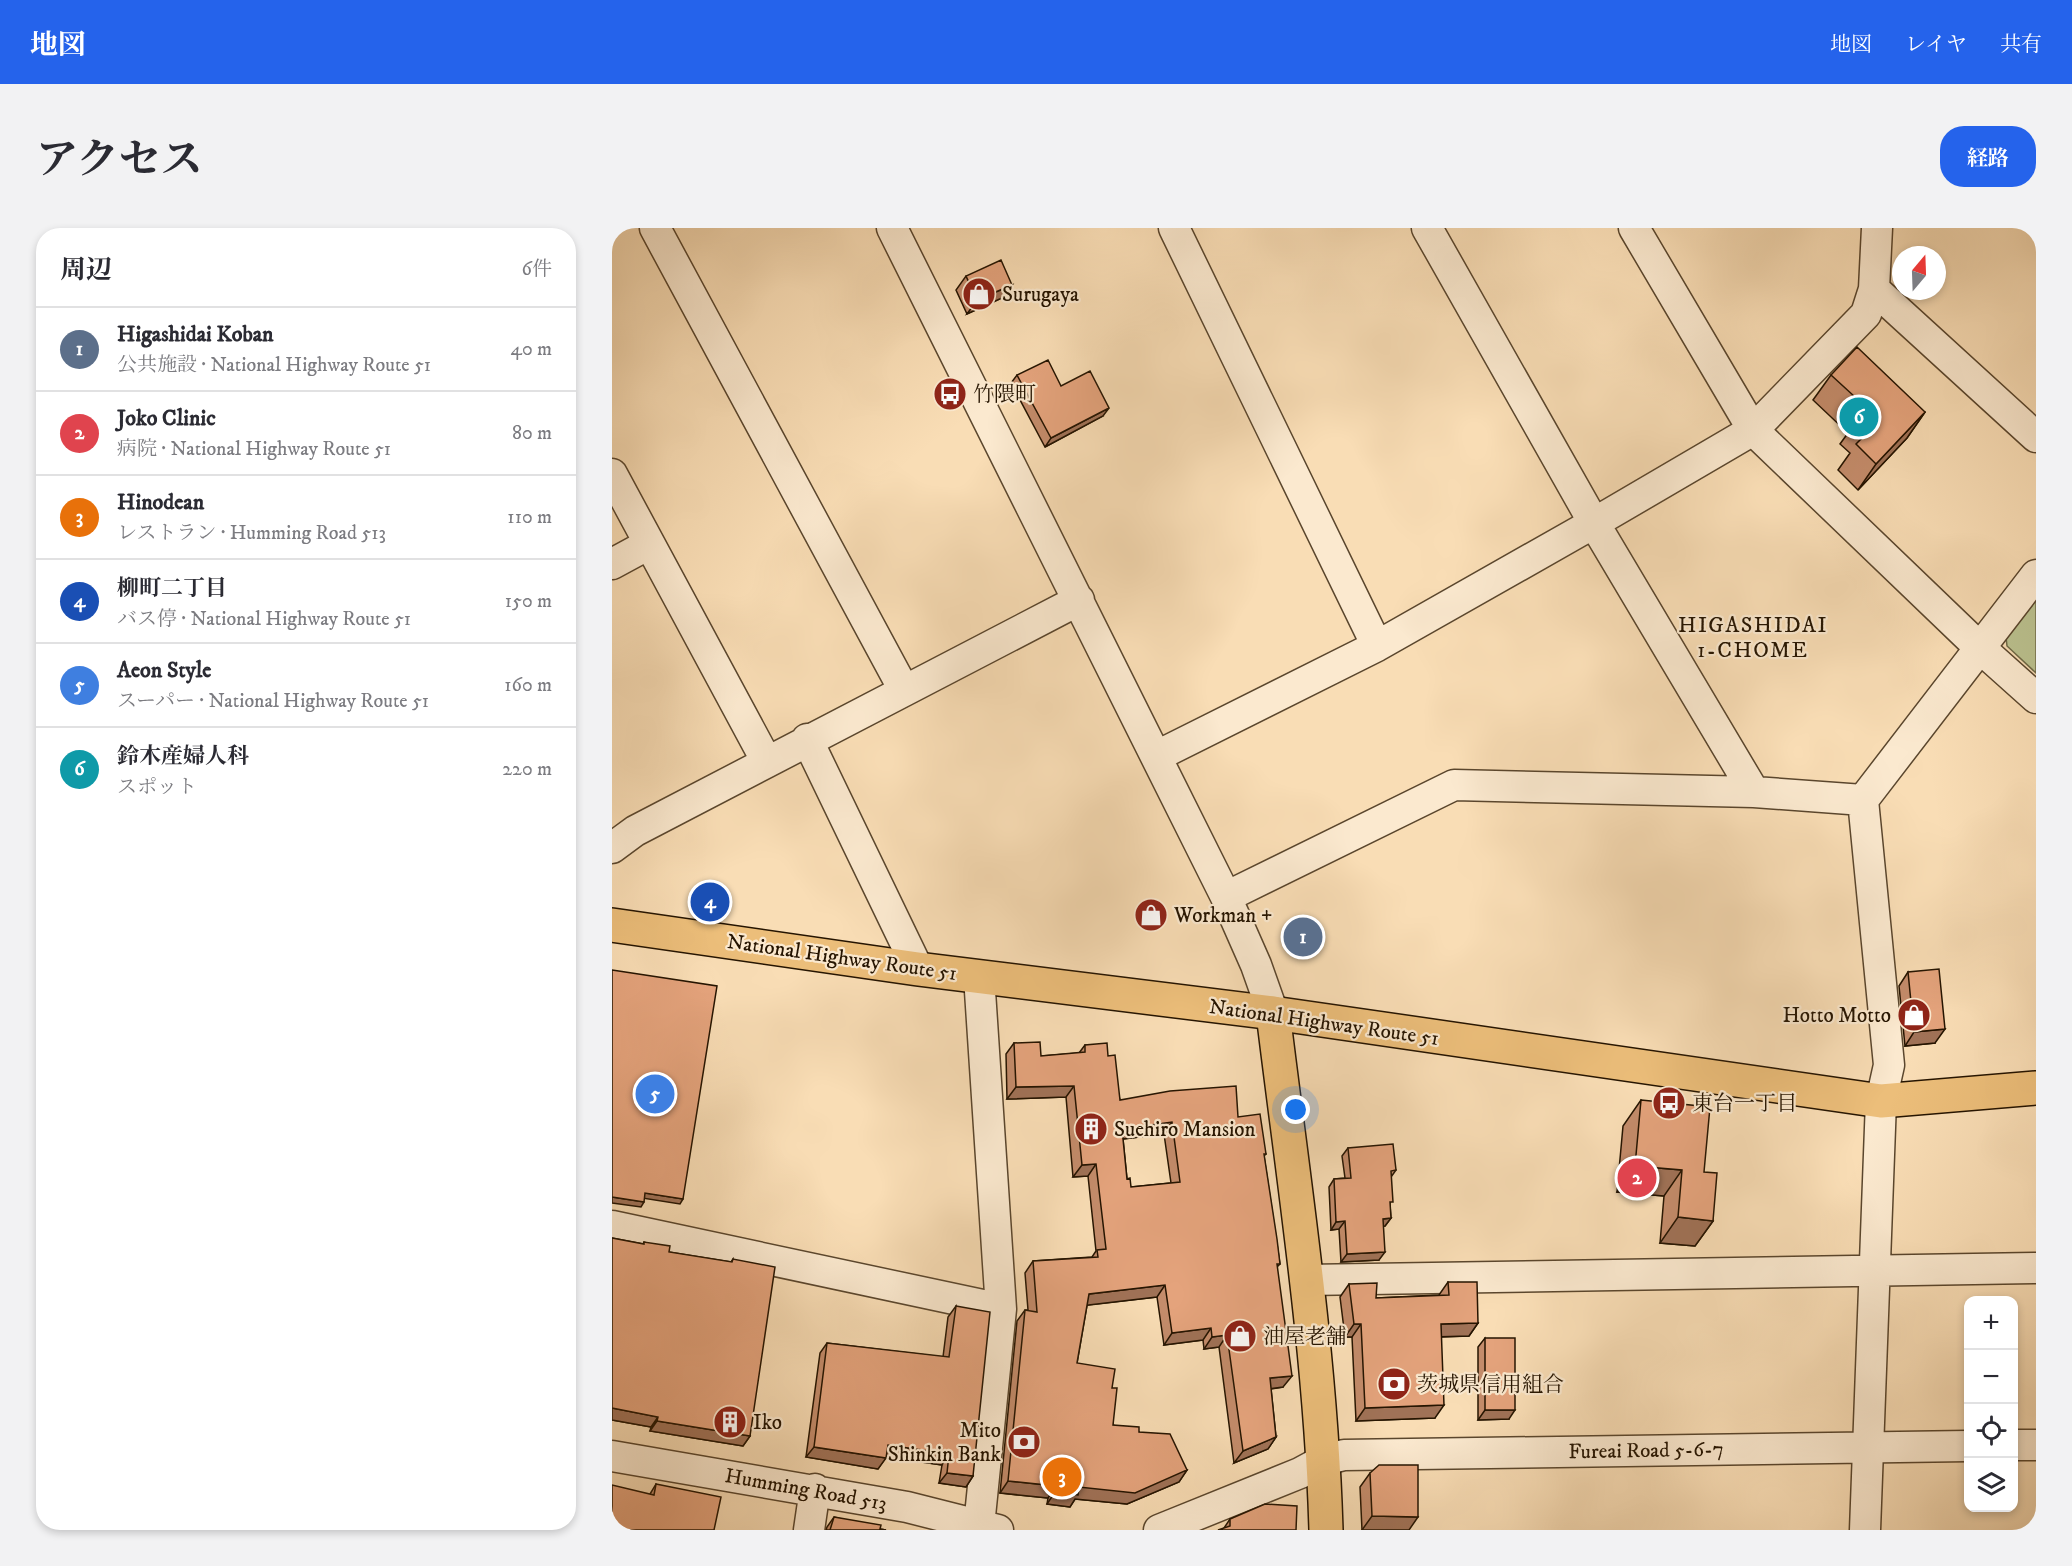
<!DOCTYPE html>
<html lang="ja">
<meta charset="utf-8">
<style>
:root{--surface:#fff;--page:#f2f2f3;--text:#2b2b33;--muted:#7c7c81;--line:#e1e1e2;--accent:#2563eb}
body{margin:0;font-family:"IM FELL DW Pica","Noto Serif JP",serif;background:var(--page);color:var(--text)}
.controls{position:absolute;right:18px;bottom:18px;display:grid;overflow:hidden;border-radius:12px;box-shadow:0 3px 9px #0003}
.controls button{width:54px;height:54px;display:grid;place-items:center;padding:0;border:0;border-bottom:2px solid var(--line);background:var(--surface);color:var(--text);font:30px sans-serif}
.compass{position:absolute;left:1280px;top:18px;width:54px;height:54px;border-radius:50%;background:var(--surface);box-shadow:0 3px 9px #0003;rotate:19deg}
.you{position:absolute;left:684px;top:882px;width:21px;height:21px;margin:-15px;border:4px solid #fff;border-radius:50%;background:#1a73e8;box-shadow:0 0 0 9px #1a73e833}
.badge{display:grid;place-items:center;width:39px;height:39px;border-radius:50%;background:var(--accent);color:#fff;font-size:20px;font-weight:700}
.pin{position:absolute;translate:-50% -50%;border:3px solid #fff;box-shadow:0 2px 6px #0006}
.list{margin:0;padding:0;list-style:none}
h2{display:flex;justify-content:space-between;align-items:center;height:78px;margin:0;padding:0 24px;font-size:26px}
h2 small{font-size:20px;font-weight:400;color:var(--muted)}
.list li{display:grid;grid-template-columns:39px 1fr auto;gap:18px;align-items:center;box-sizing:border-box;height:84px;padding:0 24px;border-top:2px solid var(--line)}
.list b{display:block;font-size:22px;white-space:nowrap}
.list p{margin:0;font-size:20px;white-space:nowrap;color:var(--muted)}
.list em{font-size:20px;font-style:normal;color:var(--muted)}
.icon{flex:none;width:33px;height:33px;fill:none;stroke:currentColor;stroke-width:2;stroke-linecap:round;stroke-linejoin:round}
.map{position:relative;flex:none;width:1424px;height:1302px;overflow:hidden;border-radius:24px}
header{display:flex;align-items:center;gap:36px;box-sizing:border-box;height:84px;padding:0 30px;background:var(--accent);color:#fff}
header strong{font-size:28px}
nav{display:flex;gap:33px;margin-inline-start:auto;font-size:21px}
.intro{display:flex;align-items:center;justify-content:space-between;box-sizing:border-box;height:144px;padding:0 36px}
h1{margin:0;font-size:42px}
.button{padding:15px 27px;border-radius:24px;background:var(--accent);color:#fff;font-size:21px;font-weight:700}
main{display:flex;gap:36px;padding:0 36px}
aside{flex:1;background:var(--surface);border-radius:24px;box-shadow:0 3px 9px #0003}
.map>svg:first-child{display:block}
.green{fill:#bbc290;stroke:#706b48;stroke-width:1.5}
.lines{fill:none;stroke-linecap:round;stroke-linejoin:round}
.minor-casing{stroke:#5a462d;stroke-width:33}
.major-casing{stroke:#251400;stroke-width:36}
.highway-casing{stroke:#251400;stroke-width:36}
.minor{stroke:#fbe9cf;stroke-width:30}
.major{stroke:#ecbe7a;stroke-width:33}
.highway{stroke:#ecbe7a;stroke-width:33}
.wall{fill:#c48c6b;stroke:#251400;stroke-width:1.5;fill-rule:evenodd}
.shaded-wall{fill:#a07257;stroke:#251400;stroke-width:1.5}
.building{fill:#e4a37c;stroke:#251400;stroke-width:1.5;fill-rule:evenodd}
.labels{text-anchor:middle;stroke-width:4.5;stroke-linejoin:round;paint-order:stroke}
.poi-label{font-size:21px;fill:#251400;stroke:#fbe9cf;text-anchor:start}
.street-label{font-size:21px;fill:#251400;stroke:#fbe9cf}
.neighbourhood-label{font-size:22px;letter-spacing:1.5px;fill:#251400;stroke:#fbe9cf}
</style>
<header>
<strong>地図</strong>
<nav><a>地図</a><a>レイヤ</a><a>共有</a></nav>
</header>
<div class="intro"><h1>アクセス</h1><a class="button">経路</a></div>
<main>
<aside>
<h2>周辺<small>6件</small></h2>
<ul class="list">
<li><span class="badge" style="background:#5c6f8a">1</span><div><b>Higashidai Koban</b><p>公共施設 · National Highway Route 51</p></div><em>40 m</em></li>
<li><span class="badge" style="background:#e0444e">2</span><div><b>Joko Clinic</b><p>病院 · National Highway Route 51</p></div><em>80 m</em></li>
<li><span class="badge" style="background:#e8710a">3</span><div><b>Hinodean</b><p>レストラン · Humming Road 513</p></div><em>110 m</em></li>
<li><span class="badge" style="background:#1a4fb4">4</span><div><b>柳町二丁目</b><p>バス停 · National Highway Route 51</p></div><em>150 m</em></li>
<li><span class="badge" style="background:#3f7fe0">5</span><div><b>Aeon Style</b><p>スーパー · National Highway Route 51</p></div><em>160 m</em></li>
<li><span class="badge" style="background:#0f9aa8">6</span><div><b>鈴木産婦人科</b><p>スポット</p></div><em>220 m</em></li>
</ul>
</aside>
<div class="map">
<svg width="1424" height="1302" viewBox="0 0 1424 1302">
<rect width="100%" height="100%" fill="#f9ddb5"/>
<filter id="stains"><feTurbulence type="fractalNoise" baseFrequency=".00333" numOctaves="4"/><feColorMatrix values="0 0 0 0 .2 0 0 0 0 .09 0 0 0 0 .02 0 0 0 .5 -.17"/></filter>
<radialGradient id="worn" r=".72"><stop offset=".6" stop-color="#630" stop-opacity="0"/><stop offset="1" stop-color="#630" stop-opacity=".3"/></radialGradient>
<path class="green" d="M 1424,369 L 1424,445 L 1395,418 L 1394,409 Z"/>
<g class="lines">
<defs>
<path id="minor" d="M 43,0 L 292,462
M 280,0 L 614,669 L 644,737 L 661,785
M 562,0 L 765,418
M 815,0 L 982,295 L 1142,564
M 1022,0 L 1141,202 L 1367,419 L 1424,470
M 1265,0 L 1262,61 L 1424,209
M 0,246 L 155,534
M 0,336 L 37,316
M 195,511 L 306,741
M 545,528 L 765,418 L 982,295 L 1141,202 L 1254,86 L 1262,61
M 0,620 L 23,603 L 467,372
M 614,669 L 842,557 L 1142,564 L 1251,572
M 0,998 L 389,1081
M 694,1052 L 1424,1040
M 1402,1217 L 1424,1217
M 0,1228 L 295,1279 L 386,1302
M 367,1298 L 389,1081 L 367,748
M 197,1302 L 203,1261
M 547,1302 L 688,1245 L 712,1232 L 732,1227 L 1356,1218
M 1253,1302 L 1269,873 L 1277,837 L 1251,572 L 1424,347"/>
<path id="major" d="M 661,785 C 682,957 709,1129 714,1302"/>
<path id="highway" d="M 0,697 L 306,741 L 661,785 L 1269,873 L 1424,860"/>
</defs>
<use href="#minor" class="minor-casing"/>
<use href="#major" class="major-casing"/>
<use href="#highway" class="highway-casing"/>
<use href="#minor" class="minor"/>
<use href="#major" class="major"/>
<use href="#highway" class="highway"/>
</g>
<path class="wall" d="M 354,48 L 400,57 L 390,70 L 355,86 L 344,62 Z
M 405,147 L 449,158 L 491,188 L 433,219 L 399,155 Z
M 1219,147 L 1313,184 L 1295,210 L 1246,262 L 1226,242 L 1238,225 L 1228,216 L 1236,205 L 1201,172 Z
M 1296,744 L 1323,815 L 1293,818 L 1287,758 Z
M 402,815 L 429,828 L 467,825 L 473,817 L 496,828 L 508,872 L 626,889 L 654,926 L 652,928 L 668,1036 L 665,1039 L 671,1159 L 659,1161 L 664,1209 L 656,1221 L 622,1235 L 607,1119 L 592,1121 L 591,1112 L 552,1117 L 545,1069 L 475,1077 L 465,1135 L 500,1160 L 501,1197 L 527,1204 L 575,1242 L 567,1254 L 515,1276 L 463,1271 L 458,1279 L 435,1276 L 436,1270 L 388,1265 L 405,1093 L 413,1082 L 416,1082 L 413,1045 L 421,1033 L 480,1029 L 484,1023 L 476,948 L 461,949 L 454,869 L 395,871 L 394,826 ZM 552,906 L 559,955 L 519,959 L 515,951 L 511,911 Z
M 1029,872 L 1092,944 L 1101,993 L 1083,1018 L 1048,1015 L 1052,968 L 1005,964 L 1011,898 Z
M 736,920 L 784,942 L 779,949 L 778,977 L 779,990 L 773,998 L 771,998 L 767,1032 L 729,1034 L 727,1001 L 719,1002 L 717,959 L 722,951 L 733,950 L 730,928 Z
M 0,1010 L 31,1016 L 32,1014 L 57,1024 L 119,1034 L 121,1031 L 138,1208 L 131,1218 L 38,1203 L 39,1199 L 0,1192 Z
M 836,1054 L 866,1095 L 857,1108 L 829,1109 L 823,1190 L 744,1193 L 740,1109 L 733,1109 L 728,1069 L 737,1056 L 764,1070 L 827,1067 Z
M 344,1078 L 361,1248 L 354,1259 L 327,1255 L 330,1237 L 274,1229 L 266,1241 L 194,1229 L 208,1125 L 215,1115 L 331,1129 L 336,1089 Z
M 873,1110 L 897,1191 L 866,1192 L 866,1119 Z
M 758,1245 L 797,1302 L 750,1302 L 748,1259 Z
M 44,1256 L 102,1302 L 38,1266 Z
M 222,1289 L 268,1301 L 274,1302 L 214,1302 L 215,1299 Z
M 618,1291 L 684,1302 L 612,1300 Z"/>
<path class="shaded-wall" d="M 400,57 L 390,70 L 355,86 L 365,72 Z
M 497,180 L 491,188 L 433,219 L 439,210 Z
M 1313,184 L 1295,210 L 1246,262 L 1264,236 Z
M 1333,801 L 1323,815 L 1293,818 L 1302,804 Z
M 462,858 L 454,869 L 395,871 L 404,859 Z
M 560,894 L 552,906 L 502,912 L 510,901 Z
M 484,936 L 476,948 L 461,949 L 470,937 Z
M 1023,938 L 1070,942 L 1052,968 L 1005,964 Z
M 33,965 L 71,971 L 68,976 L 30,970 Z
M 0,969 L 32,974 L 29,979 L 0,975 Z
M 1066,989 L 1101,993 L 1083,1018 L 1048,1015 Z
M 779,990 L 773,998 L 765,999 L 771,991 Z
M 733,993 L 727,1001 L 719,1002 L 724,994 Z
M 773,1024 L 767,1032 L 729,1034 L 735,1026 Z
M 553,1057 L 545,1069 L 468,1078 L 477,1066 Z
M 866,1095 L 857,1108 L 820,1109 L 829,1096 Z
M 742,1096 L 749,1096 L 740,1109 L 733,1109 Z
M 599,1100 L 591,1112 L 552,1117 L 560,1105 Z
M 615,1107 L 607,1119 L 592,1121 L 600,1109 Z
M 680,1148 L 671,1159 L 650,1162 L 658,1150 Z
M 832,1177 L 823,1190 L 744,1193 L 753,1180 Z
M 0,1180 L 46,1189 L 39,1199 L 0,1192 Z
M 873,1182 L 903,1182 L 897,1191 L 866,1192 Z
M 45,1193 L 138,1208 L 131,1218 L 38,1203 Z
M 664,1209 L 656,1221 L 622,1235 L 631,1223 Z
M 276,1217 L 337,1226 L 330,1237 L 268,1228 Z
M 202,1219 L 274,1230 L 266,1241 L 194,1229 Z
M 575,1242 L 567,1254 L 515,1276 L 463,1271 L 458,1279 L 435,1276 L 443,1264 L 467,1259 Z
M 335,1245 L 361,1248 L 354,1259 L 327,1255 Z
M 396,1253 L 444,1258 L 436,1270 L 388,1265 Z
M 760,1288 L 806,1289 L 797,1302 L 750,1302 Z"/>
<path class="building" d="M 389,32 L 400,57 L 365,72 L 354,48 Z
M 1245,119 L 1313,184 L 1264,236 L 1244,216 L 1258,202 L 1246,191 L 1255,180 L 1219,147 Z
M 436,132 L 449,158 L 478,143 L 497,180 L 439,210 L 405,147 Z
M 1327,741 L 1333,801 L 1302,804 L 1296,744 Z
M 0,742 L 105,758 L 71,971 L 33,965 L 32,974 L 0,969 Z
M 428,814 L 429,828 L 473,824 L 473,817 L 495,815 L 496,828 L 503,827 L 508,872 L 558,863 L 624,858 L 626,889 L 648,886 L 654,926 L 652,926 L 665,1011 L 668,1036 L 665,1036 L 680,1148 L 658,1150 L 664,1209 L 631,1223 L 615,1107 L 600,1109 L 599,1100 L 560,1105 L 553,1057 L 477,1066 L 465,1135 L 503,1141 L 500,1160 L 505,1160 L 501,1197 L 527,1199 L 527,1204 L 558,1206 L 575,1242 L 523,1265 L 467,1259 L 466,1267 L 443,1264 L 444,1258 L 396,1253 L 413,1082 L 425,1084 L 421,1033 L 486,1029 L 485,1022 L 494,1021 L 484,936 L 470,937 L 462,858 L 404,859 L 402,815 ZM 560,894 L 568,954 L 519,959 L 518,950 L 515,951 L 510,901 Z
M 1029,872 L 1098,879 L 1092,944 L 1105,945 L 1101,993 L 1066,989 L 1070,942 L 1023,938 Z
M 781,916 L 784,942 L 779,943 L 781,974 L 778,974 L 779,990 L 771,991 L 773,1024 L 735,1026 L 733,993 L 724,994 L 722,951 L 739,950 L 736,920 Z
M 0,1010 L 32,1016 L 32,1014 L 58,1018 L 57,1024 L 120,1034 L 121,1031 L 163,1039 L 138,1208 L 45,1193 L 46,1189 L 0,1180 Z
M 836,1054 L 865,1054 L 866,1095 L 829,1096 L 832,1177 L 753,1180 L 749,1096 L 742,1096 L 737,1056 L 765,1055 L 764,1070 L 837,1067 Z
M 344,1078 L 378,1084 L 361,1248 L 335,1245 L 337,1226 L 276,1217 L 274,1230 L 202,1219 L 215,1115 L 337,1129 Z
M 873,1110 L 903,1110 L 903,1182 L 873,1182 Z
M 767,1237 L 806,1237 L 806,1289 L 760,1288 L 758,1245 Z
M 44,1256 L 109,1269 L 102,1302 L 0,1302 L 0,1257 L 42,1267 Z
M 653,1276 L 685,1278 L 684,1302 L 606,1302 L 618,1298 L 618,1291 Z
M 222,1289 L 269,1297 L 268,1301 L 274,1302 L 218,1302 Z"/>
<defs>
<symbol id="shop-disc" viewBox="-11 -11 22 22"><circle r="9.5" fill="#8f2418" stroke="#fbe9cf"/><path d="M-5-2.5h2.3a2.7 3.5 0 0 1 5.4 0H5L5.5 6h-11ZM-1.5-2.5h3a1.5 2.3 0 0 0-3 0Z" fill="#fff"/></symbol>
<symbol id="bus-disc" viewBox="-11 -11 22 22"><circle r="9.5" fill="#8f2418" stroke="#fbe9cf"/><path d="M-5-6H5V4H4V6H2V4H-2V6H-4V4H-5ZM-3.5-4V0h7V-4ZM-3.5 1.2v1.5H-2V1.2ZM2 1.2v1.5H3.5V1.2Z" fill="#fff"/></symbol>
<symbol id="building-disc" viewBox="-11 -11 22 22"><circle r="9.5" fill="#8f2418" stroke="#fbe9cf"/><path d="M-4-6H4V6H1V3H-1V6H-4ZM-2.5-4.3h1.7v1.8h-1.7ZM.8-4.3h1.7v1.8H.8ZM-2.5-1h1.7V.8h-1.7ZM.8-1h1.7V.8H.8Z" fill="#fff"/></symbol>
<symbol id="bank-disc" viewBox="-11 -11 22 22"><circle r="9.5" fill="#8f2418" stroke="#fbe9cf"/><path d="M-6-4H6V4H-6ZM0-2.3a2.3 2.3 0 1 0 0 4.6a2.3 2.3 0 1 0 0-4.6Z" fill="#fff"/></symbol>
</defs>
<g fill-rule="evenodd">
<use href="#shop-disc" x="348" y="47" width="38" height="38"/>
<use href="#bus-disc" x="319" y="147" width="38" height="38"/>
<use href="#shop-disc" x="520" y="668" width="38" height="38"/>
<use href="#shop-disc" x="1283" y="768" width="38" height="38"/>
<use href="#bus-disc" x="1038" y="856" width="38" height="38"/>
<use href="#building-disc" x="460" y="882" width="38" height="38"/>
<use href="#shop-disc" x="609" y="1089" width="38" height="38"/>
<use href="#bank-disc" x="763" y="1137" width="38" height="38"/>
<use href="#building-disc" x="99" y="1175" width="38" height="38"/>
<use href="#bank-disc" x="393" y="1195" width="38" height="38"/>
</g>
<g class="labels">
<g class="poi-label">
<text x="390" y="73">Surugaya</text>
<text x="361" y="173">竹隈町</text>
<text x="562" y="694">Workman +</text>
<text x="1279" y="794" text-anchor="end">Hotto Motto</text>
<text x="1080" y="882">東台一丁目</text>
<text x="502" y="908">Suehiro Mansion</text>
<text x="651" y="1115">油屋老舗</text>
<text x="805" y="1163">茨城県信用組合</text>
<text x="141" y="1201">Iko</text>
<text x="389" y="1209" text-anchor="end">Mito<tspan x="389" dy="24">Shinkin Bank</tspan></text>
</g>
<g class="street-label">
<text transform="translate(230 729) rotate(8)" y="7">National Highway Route 51</text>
<text transform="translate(712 794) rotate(8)" y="7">National Highway Route 51</text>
<text transform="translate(1034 1222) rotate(-1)" y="7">Fureai Road 5-6-7</text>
<text transform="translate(194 1261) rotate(10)" y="7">Humming Road 513</text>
</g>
<g class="neighbourhood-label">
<text x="1141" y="404">HIGASHIDAI<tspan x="1141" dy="25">1-CHOME</tspan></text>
</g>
</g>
<rect width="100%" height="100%" filter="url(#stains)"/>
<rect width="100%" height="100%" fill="url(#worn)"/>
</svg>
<div class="controls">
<button>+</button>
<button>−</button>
<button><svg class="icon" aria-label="locate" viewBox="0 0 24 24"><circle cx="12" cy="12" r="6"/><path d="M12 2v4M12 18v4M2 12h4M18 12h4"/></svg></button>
<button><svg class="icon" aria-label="layers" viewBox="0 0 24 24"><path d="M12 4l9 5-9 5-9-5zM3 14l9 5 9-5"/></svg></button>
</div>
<svg class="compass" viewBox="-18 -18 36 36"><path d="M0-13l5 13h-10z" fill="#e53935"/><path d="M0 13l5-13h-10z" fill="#7c7c81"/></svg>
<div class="you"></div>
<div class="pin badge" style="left:691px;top:709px;background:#5c6f8a">1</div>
<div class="pin badge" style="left:1025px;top:950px;background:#e0444e">2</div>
<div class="pin badge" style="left:450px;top:1249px;background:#e8710a">3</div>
<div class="pin badge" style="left:98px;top:674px;background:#1a4fb4">4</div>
<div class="pin badge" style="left:43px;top:866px;background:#3f7fe0">5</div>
<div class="pin badge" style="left:1247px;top:189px;background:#0f9aa8">6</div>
</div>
</main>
